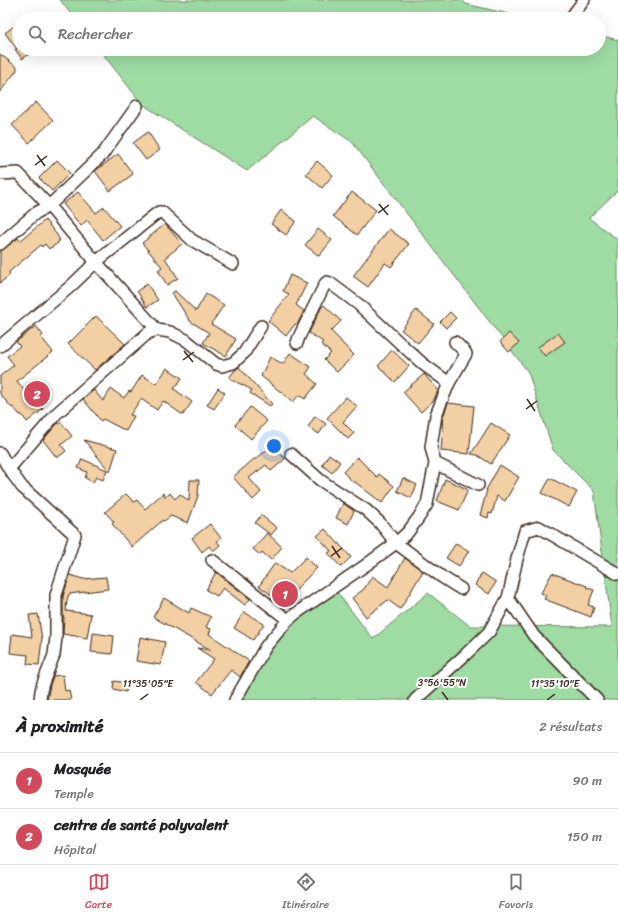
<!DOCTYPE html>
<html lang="fr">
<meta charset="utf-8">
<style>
:root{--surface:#fff;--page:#f6f6f6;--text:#202124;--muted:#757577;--line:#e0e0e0;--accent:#d1495b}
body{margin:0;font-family:Sriracha,sans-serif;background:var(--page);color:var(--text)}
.you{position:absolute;left:274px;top:446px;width:14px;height:14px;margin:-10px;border:3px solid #fff;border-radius:50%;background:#1a73e8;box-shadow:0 0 0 6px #1a73e833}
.badge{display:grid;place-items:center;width:26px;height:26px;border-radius:50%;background:var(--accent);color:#fff;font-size:13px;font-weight:700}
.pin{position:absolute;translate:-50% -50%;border:2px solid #fff;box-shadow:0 1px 4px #0006}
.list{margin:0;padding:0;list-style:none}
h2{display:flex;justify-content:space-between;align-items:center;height:52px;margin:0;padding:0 16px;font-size:17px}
h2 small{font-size:13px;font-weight:400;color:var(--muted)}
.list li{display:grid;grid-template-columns:26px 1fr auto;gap:12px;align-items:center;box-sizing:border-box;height:56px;padding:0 16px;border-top:1px solid var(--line)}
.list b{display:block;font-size:15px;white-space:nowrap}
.list p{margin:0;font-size:13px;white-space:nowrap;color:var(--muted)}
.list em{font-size:13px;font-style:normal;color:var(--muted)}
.icon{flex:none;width:22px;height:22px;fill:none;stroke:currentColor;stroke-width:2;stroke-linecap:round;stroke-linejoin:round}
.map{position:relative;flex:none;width:618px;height:700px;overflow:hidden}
.search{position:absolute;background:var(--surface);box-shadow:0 4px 16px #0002;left:12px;right:12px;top:12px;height:44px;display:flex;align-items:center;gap:10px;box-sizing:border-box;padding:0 14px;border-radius:22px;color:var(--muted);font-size:15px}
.sheet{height:164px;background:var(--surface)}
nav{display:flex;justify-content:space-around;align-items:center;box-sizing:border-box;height:56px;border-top:1px solid var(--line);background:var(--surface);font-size:11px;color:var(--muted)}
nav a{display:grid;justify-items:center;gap:2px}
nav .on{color:var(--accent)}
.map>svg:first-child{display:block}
.green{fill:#9edca4;stroke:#6c8361}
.building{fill:#f3d0a4;stroke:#3b2a1e}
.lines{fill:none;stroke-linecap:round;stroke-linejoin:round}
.minor-casing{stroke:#3b2a1e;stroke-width:14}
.minor{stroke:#fff;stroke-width:11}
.ticks{fill:none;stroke:#3b2a1e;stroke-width:1.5}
.ticks-label{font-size:10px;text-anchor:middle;fill:#3b2a1e;stroke:#fff;stroke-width:4;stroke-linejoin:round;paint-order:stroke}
</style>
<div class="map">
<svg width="618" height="700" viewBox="0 0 618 700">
<rect width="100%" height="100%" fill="#fff"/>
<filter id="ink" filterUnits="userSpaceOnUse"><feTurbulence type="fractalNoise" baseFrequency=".025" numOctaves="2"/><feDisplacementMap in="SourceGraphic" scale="8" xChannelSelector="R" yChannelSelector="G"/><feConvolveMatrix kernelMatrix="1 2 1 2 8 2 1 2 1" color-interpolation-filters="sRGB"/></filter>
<g filter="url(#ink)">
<path class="green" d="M 60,0 L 462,0 L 466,4 L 530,19 L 75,19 Z
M 599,35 L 618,40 L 618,190 L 589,218 L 618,240 L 618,700 L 239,700 L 266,646 L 333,587 L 373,639 L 428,593 L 470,626 L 612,627 L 594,491 L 553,450 L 528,372 L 352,142 L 313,116 L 247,171 L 142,104 L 99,49 L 599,49 Z"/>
<path class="building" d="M 19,22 L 19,49 L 36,49 L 22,59 L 15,49 L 17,49 L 5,33 Z
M 0,54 L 17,67 L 17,70 L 0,92 Z
M 36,102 L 53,120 L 29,143 L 12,125 Z
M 148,132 L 160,150 L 146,160 L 133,143 Z
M 118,154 L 133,174 L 110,191 L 95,171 Z
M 57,160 L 70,173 L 52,191 L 39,178 Z
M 317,161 L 333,175 L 322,188 L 306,174 Z
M 78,192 L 96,213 L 104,207 L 120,226 L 103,240 L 87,220 L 81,226 L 63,204 Z
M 352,192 L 376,210 L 357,235 L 333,216 Z
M 281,210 L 296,221 L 286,235 L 271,224 Z
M 45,220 L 57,235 L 60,240 L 58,241 L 59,242 L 51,248 L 51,247 L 49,249 L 45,244 L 42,247 L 41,245 L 9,272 L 10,275 L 0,283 L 0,252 L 18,238 L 20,241 Z
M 165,224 L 182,244 L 165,258 L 178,278 L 167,285 L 158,270 L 162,267 L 142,243 Z
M 318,229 L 332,240 L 319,256 L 305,245 Z
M 389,229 L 409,244 L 391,267 L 385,263 L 368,287 L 353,276 Z
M 290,275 L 307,283 L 296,305 L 304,311 L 297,325 L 295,324 L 286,336 L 268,321 L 289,294 L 283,291 Z
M 147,284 L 158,300 L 147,307 L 137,291 Z
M 175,291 L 196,311 L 206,294 L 224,305 L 211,324 L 236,339 L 226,356 L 203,343 L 209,333 L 190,321 L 172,293 Z
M 324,305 L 341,321 L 331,331 L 341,341 L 341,342 L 354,355 L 337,372 L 324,360 L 331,353 L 321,344 L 323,342 L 309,333 L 321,308 Z
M 416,310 L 434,324 L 418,343 L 401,330 Z
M 450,312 L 456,318 L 446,328 L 440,322 Z
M 96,316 L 125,344 L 95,370 L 68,344 Z
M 36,326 L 43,335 L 41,337 L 53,352 L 17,381 L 27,394 L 29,392 L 43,409 L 27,422 L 21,414 L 20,415 L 13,407 L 12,408 L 0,394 L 0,376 L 14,365 L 7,356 L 20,346 L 16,342 Z
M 509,333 L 519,343 L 509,352 L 500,342 Z
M 558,333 L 565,342 L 545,356 L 538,347 Z
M 392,350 L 409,366 L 395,382 L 378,366 Z
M 290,353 L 311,367 L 306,374 L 317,384 L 305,399 L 299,395 L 293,402 L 261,376 L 270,357 L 283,364 Z
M 239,367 L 272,404 L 270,406 L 250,393 L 252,390 L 229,378 L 235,370 Z
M 167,368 L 182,378 L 174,389 L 192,402 L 183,415 L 163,401 L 157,410 L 141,399 L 130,415 L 134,416 L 126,431 L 103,419 L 101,421 L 83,399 L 94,390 L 103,401 L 111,389 L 124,398 L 129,391 L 131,392 L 142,375 L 156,384 Z
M 424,374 L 438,390 L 434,400 L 421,412 L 403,392 Z
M 218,388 L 225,393 L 214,409 L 207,405 Z
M 346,397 L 357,406 L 343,422 L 354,433 L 348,439 L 327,418 Z
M 448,403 L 474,406 L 469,454 L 441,451 L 443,427 L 442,427 L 443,417 Z
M 250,407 L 267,421 L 251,439 L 235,425 Z
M 315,416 L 326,424 L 319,434 L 308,427 Z
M 61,422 L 72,436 L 61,445 L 66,451 L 57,458 L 43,440 L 58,423 L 58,424 Z
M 491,423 L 510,435 L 491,464 L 477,455 L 471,454 Z
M 275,439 L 281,446 L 277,450 L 285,459 L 271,471 L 266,465 L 249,478 L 261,492 L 253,500 L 233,477 L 254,459 L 256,459 L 269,448 L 267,445 Z
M 84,440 L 117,449 L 110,472 Z
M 329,454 L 340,462 L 332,473 L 322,465 Z
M 357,457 L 377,477 L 379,474 L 394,486 L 382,503 L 355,482 L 354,483 L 343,472 Z
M 82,459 L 107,470 L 103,480 L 96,477 L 93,482 L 85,478 L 87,472 L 78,468 Z
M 500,465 L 519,477 L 505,501 L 497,496 L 492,514 L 489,513 L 488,518 L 480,515 L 487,490 L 486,490 Z
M 403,478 L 417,485 L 411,498 L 397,491 Z
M 550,478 L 577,492 L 569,507 L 542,493 Z
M 445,479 L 467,489 L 467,492 L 459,510 L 437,501 Z
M 190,480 L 199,480 L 198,496 L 188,523 L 171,516 L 164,521 L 163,520 L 132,547 L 112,524 L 114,522 L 105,512 L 126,494 L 134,502 L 137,500 L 145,509 L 163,493 L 166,497 L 170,493 L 175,499 L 180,494 L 189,501 Z
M 343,503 L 354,511 L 348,524 L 336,518 Z
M 261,515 L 277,528 L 271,535 L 255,523 Z
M 210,524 L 221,538 L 217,541 L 220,545 L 213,551 L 209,546 L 202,552 L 192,538 Z
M 325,529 L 351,557 L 341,567 L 328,553 L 331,551 L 317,536 Z
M 267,533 L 282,547 L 271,560 L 262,552 L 260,555 L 253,549 Z
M 456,543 L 469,551 L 459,566 L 446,558 Z
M 306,557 L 317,568 L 301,584 L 293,594 L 281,585 L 273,596 L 259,586 L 275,563 L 290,573 Z
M 405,558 L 423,571 L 404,603 L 400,609 L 388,600 L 366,617 L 352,598 L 364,589 L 372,576 L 388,587 Z
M 216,572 L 250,599 L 245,605 L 223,588 L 217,596 L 206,590 Z
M 482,573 L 496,582 L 489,594 L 475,585 Z
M 552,573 L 587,586 L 586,587 L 594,590 L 588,605 L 594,607 L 591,617 L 544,599 L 546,595 L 541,593 Z
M 70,575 L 83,579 L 106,577 L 108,589 L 69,594 L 67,600 L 66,611 L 91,614 L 87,638 L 63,634 L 64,617 L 63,617 L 63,596 Z
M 164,598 L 189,613 L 191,608 L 211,617 L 206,627 L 211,629 L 209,634 L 249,661 L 240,677 L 231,670 L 212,694 L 196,682 L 214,659 L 197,648 L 211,650 L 153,617 Z
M 244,612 L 264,624 L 253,640 L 234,628 Z
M 38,614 L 42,639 L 39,665 L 27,664 L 28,655 L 10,653 L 12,634 L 32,637 L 29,615 Z
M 93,633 L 114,636 L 112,654 L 91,652 Z
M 140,637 L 165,642 L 161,665 L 136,661 Z
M 63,675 L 65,691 L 69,690 L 71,700 L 47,700 L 50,685 L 53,676 Z
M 114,681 L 128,683 L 126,692 L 113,689 Z"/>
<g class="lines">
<defs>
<path id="minor" d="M 570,19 L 584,0
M 0,174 L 18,173 L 49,206 L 102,155 L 137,106
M 0,244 L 36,213 L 49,206 L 96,262 L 71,286 L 0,346
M 157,330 L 96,262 L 156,214 L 159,212 L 162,212 L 192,240 L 233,264
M 297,343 L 299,337 L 325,284 L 327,282 L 330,283 L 358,304 L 402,345 L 423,364 L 449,383
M 0,453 L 9,469 L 22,487 L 75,535 L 56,595 L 56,637 L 54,655 L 43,683 L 41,691 L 40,700
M 291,454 L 320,480 L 366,510 L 380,523 L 396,543 L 442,577 L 461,589
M 435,463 L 478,485
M 9,469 L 57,413 L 148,333 L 157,330 L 170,332 L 186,340 L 216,364 L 222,366 L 233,363 L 244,353 L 261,326
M 212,560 L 288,620
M 508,598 L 534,636 L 597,700
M 235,700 L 266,646 L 288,620 L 295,614 L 366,565 L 396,543 L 408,532 L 419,517 L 427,504 L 435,463 L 431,447 L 436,415 L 449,383 L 466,354 L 465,352 L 455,342
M 415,700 L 465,655 L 489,632 L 508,598 L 517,559 L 525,531 L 539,527 L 618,574"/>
</defs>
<use href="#minor" class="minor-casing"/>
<use href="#minor" class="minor"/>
</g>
</g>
<path class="ticks" d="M 37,155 L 45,166M 35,165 L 47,156M 379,204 L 388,215M 378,213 L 389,205M 184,351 L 193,362M 183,360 L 194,352M 527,399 L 535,411M 526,409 L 537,401M 332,546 L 340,558M 331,556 L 342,548M 442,692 L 448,700M 140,700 L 148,694M 547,700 L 555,694"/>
<g class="ticks-label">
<text x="442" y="686">3°56'55"N</text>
<text x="148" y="687">11°35'05"E</text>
<text x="555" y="687">11°35'10"E</text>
</g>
</svg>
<div class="you"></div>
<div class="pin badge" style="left:285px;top:594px">1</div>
<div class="pin badge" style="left:37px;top:394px">2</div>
<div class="search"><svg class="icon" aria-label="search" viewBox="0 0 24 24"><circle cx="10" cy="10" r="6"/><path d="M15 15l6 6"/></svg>Rechercher</div>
</div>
<section class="sheet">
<h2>À proximité<small>2 résultats</small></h2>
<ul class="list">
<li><span class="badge">1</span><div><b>Mosquée</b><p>Temple</p></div><em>90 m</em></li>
<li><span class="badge">2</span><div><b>centre de santé polyvalent</b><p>Hôpital</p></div><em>150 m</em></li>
</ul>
</section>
<nav>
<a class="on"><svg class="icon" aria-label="map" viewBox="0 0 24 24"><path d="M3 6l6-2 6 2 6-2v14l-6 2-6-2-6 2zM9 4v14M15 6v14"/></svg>Carte</a>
<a><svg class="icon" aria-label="directions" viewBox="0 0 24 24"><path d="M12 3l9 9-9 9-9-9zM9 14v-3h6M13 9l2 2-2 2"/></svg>Itinéraire</a>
<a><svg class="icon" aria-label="saved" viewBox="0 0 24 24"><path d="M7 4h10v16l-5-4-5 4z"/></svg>Favoris</a>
</nav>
